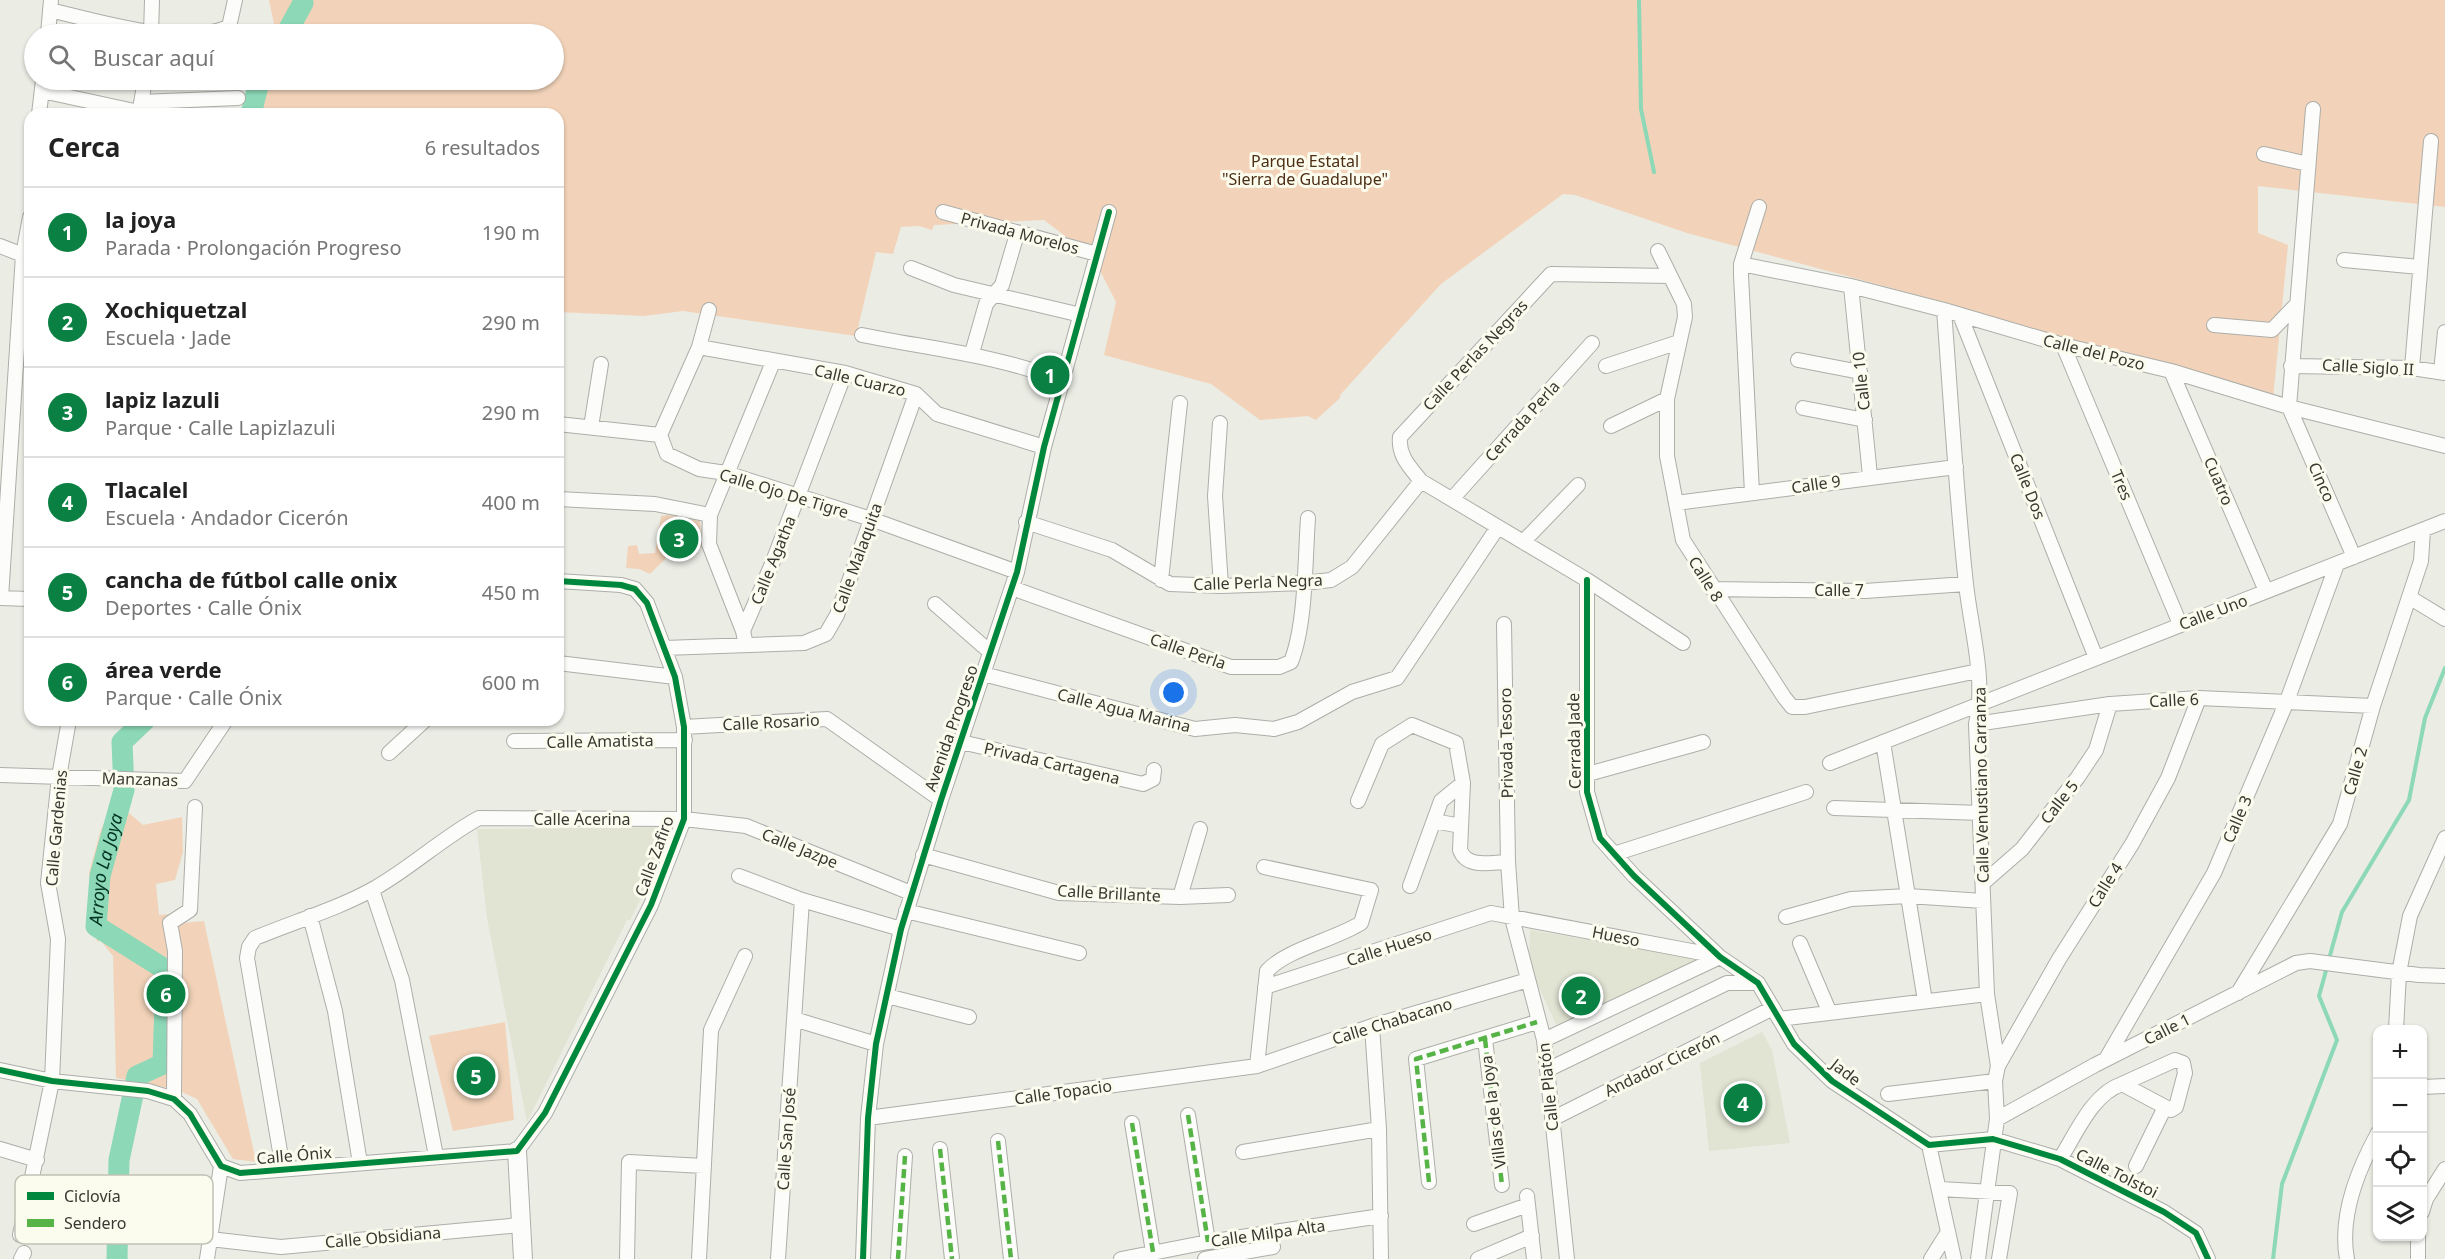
<!DOCTYPE html>
<html lang="es">
<meta charset="utf-8">
<style>
:root{--surface:#fff;--page:#f2f2f2;--text:#222;--muted:#767676;--line:#e0e0e0;--accent:#0b8043}
body{margin:0;font-family:"Noto Sans",sans-serif;background:var(--page);color:var(--text)}
.controls{position:absolute;right:18px;bottom:18px;display:grid;overflow:hidden;border-radius:12px;box-shadow:0 2px 4px #0004}
.controls button{width:54px;height:54px;display:grid;place-items:center;padding:0;border:0;border-bottom:2px solid var(--line);background:var(--surface);color:var(--text);font:30px sans-serif}
.you{position:absolute;left:1174px;top:693px;width:21px;height:21px;margin:-15px;border:4px solid #fff;border-radius:50%;background:#1a73e8;box-shadow:0 0 0 9px #1a73e833}
.badge{display:grid;place-items:center;width:39px;height:39px;border-radius:50%;background:var(--accent);color:#fff;font-size:20px;font-weight:700}
.pin{position:absolute;translate:-50% -50%;border:3px solid #fff;box-shadow:0 2px 6px #0006}
.list{margin:0;padding:0;list-style:none}
h2{display:flex;justify-content:space-between;align-items:center;height:78px;margin:0;padding:0 24px;font-size:26px}
h2 small{font-size:20px;font-weight:400;color:var(--muted)}
.list li{display:grid;grid-template-columns:39px 1fr auto;gap:18px;align-items:center;box-sizing:border-box;height:90px;padding:0 24px;border-top:2px solid var(--line)}
.list b{display:block;font-size:22px;white-space:nowrap}
.list p{margin:0;font-size:20px;white-space:nowrap;color:var(--muted)}
.list em{font-size:20px;font-style:normal;color:var(--muted)}
.icon{flex:none;width:33px;height:33px;fill:none;stroke:currentColor;stroke-width:2;stroke-linecap:round;stroke-linejoin:round}
.map{position:relative;flex:none;width:2445px;height:1259px;overflow:hidden}
.search{position:absolute;background:var(--surface);box-shadow:0 2px 4px #0004;left:24px;top:24px;width:540px;height:66px;display:flex;align-items:center;gap:15px;box-sizing:border-box;padding:0 21px;border-radius:33px;color:var(--muted);font-size:22px}
.panel{position:absolute;background:var(--surface);box-shadow:0 2px 4px #0004;left:24px;top:108px;width:540px;height:618px;border-radius:18px}
.map>svg:first-child{display:block}
.built{fill:#e1e3d3}
.green{fill:#f2d3b9}
.lines{fill:none;stroke-linecap:round;stroke-linejoin:round}
.stream{stroke:#8cd8b7;stroke-width:4}
.river{stroke:#8cd8b7;stroke-width:21}
.minor-casing{stroke:#adaea8;stroke-width:16}
.major-casing{stroke:#adaea8;stroke-width:20}
.minor{stroke:#fcfcfb;stroke-width:14}
.major{stroke:#fcfcfb;stroke-width:18}
.quiet{stroke:#56b346;stroke-width:4.5;stroke-dasharray:9 4.5;stroke-linecap:butt}
.cycleway-casing{stroke:#fbfced;stroke-width:10}
.cycleway{stroke:#00873e;stroke-width:6}
.labels{text-anchor:middle;stroke-width:6;stroke-linejoin:round;paint-order:stroke}
.park-label{font-size:16px;fill:#4d2e15;stroke:#fbfced}
.street-label{font-size:16px;fill:#383832;stroke:#fbfced}
.water-label{font-size:18px;font-style:italic;fill:#013322;stroke:#fbfced}
.key{fill:#fbfced;stroke:#c0c1b5;stroke-width:1.5}
.key-label{font-size:16px;fill:#383832}
</style>
<div class="map">
<svg width="2445" height="1259" viewBox="0 0 2445 1259">
<rect width="100%" height="100%" fill="#ebece4"/>
<path class="built" d="M 676,827 L 630,920 L 627,920 L 527,1122 L 487,918 L 477,829 Z
M 1530,930 L 1700,958 L 1557,1026 L 1529,966 Z
M 1762,1032 L 1772,1050 L 1790,1143 L 1709,1151 L 1700,1063 Z"/>
<path class="green" d="M 269,0 L 2445,0 L 2445,207 L 2258,186 L 2258,233 L 2288,245 L 2273,399 L 2082,343 L 1948,308 L 1947,303 L 1687,233 L 1575,195 L 1563,194 L 1441,284 L 1340,395 L 1340,398 L 1316,420 L 1308,416 L 1260,420 L 1211,384 L 1104,355 L 1116,302 L 1093,257 L 1044,220 L 934,225 L 932,230 L 919,226 L 901,227 L 893,254 L 876,252 L 856,336 L 683,311 L 644,316 L 558,312 L 558,114 L 257,114 L 265,80 L 554,80 L 554,34 L 276,34 Z
M 667,515 L 700,521 L 702,547 L 684,554 L 669,555 L 650,574 L 639,569 L 626,568 L 628,546 L 637,545 L 639,554 L 655,553 L 661,516 Z
M 115,806 L 129,813 L 143,825 L 182,817 L 183,852 L 175,880 L 156,884 L 159,915 L 183,913 L 183,923 L 204,921 L 256,1162 L 233,1159 L 197,1099 L 175,1089 L 116,1078 L 113,956 L 100,940 L 97,942 L 89,873 L 101,829 Z
M 505,1022 L 514,1120 L 453,1131 L 429,1036 Z"/>
<g class="lines">
<path class="stream" d="M 1639,0 L 1641,109 L 1654,172
M 303,3 L 305,0
M 2329,959 L 2342,912 L 2409,800 L 2425,718 L 2445,668
M 2273,1259 L 2282,1184 L 2337,1040 L 2319,996 L 2327,967"/>
<g class="river">
<path d="M 286,34 L 303,3"/>
<path d="M 251,114 L 258,86 L 256,80"/>
<path id="s1" d="M 117,1259 L 119,1160 L 137,1076 L 163,1064 L 166,970 L 96,926 L 100,876 L 124,790 L 122,742 L 145,720"/>
</g>
<defs>
<path id="minor" d="M 50,10 C 101,22 180,47 229,27 L 235,0
M 48,34 L 51,0
M 151,34 L 152,0
M 42,91 L 139,112
M 141,102 L 238,98
M 140,109 L 145,80
M 2313,109 L 2289,407 L 2354,557
M 39,114 L 43,80
M 2264,154 L 2308,164
M 943,212 L 1097,254
M 0,246 L 23,255
M 1658,251 L 1684,304 L 1685,317 L 1667,399 L 1667,456 L 1683,540 L 1784,697 L 1792,707 L 1805,707 L 1978,671
M 2344,260 L 2420,267
M 1741,264 L 1851,286 L 1944,310 L 2063,345 L 2171,371 L 2289,407 L 2445,446
M 911,268 L 954,285 L 1081,315
M 1670,276 L 1551,274 L 1400,437 C 1398,456 1410,467 1421,481 L 1587,580 L 1683,643
M 1851,286 L 1870,476
M 1944,310 C 1951,401 1956,493 1966,584 C 1971,630 1986,678 1976,724 L 1987,994 L 1998,1066 L 1995,1081 L 1997,1119 L 1978,1259
M 1960,315 L 2096,658
M 2214,325 L 2272,330 L 2296,305
M 862,335 C 931,349 997,355 1063,381
M 2063,345 L 2180,624
M 699,347 L 845,373 L 916,394 L 937,414 L 1044,447
M 972,353 L 986,304 L 1002,285 L 1017,234
M 1798,360 L 1860,372
M 1606,366 L 1679,342
M 2291,366 L 2412,368 L 2445,373
M 2412,368 L 2431,141
M 2171,371 L 2266,591
M 2441,372 L 2445,332
M 1803,408 L 1865,420
M 1220,423 L 1215,496 L 1221,586
M 558,424 L 660,435
M 1611,426 L 1667,399
M 591,427 L 601,364
M 660,435 L 667,454 L 699,469 L 726,473 L 871,519 L 1017,572
M 660,435 L 699,347 L 709,310
M 1752,493 L 1741,275 L 1741,264 L 1759,207
M 558,499 L 655,504 L 710,515
M 1452,499 L 1592,343
M 1676,503 L 1956,467
M 1026,522 L 1112,550 L 1170,584 L 1221,586 L 1304,583 L 1331,580 L 1352,567 L 1421,481
M 1523,542 L 1578,485
M 1161,580 L 1180,403
M 1587,580 L 1587,792 L 1600,838 L 1634,876 L 1720,957 L 1758,983 L 1794,1044 L 1832,1081 L 1929,1145 L 1993,1139 L 2060,1159 L 2164,1212 L 2196,1233 L 2208,1259
M 1012,588 L 1231,667 L 1279,667 L 1291,662 C 1306,624 1305,560 1308,518
M 1712,589 L 1865,591 L 1966,584
M 2409,597 L 2445,619
M 0,598 L 30,599
M 1,598 L 23,255 L 30,217
M 935,604 L 990,652
M 1504,624 L 1508,862 L 1512,918 L 1544,1040 L 1567,1259
M 743,631 L 709,544 L 710,515 L 773,362
M 746,645 L 743,631 L 772,564 L 845,373
M 664,648 L 804,643 L 826,634 L 837,615 L 916,394
M 558,663 L 675,677
M 983,674 L 1195,729 L 1235,725 L 1274,729 L 1298,722 L 1352,692 L 1397,678 L 1498,527
M 1976,724 L 2110,704 L 2199,698 L 2373,706
M 684,727 L 827,719 L 941,800
M 514,741 L 685,740
M 961,742 L 1143,784 L 1153,779 L 1154,770
M 1883,742 L 1925,1001
M 389,753 L 425,720
M 1830,763 L 2445,521
M 1588,774 L 1703,742
M 0,775 L 185,781 L 226,720
M 1358,801 L 1382,744 L 1412,725 L 1456,743 L 1463,783 L 1460,850 C 1467,869 1491,862 1508,862
M 1834,808 L 1981,813
M 1434,821 L 1461,826
M 1614,854 L 1806,792
M 923,855 L 1059,893 L 1180,897 L 1228,895
M 739,876 L 802,900 L 901,929
M 1983,883 L 2022,849 L 2078,777 L 2096,750 L 2110,704
M 1410,886 L 1441,801 L 1463,783
M 372,890 L 402,980 L 436,1156
M 1180,897 L 1200,829
M 906,911 L 1079,953
M 310,916 L 335,1011 L 360,1163
M 1786,917 L 1851,899 L 1908,896 L 1983,901
M 1800,943 L 1829,1011
M 1265,987 L 1491,913 L 1718,956
M 2238,993 L 2340,824 L 2373,706 L 2421,561 L 2423,530
M 887,996 L 969,1017
M 794,1019 L 876,1044
M 1779,1019 L 1987,994
M 1372,1026 L 1379,1129 L 1381,1259
M 2396,1030 L 2399,973 L 2410,916 L 2445,838
M 1485,1039 L 1502,1185
M 1544,1040 L 1720,957
M 2106,1059 L 2214,873 L 2287,701 L 2337,564
M 1257,1066 L 1267,971 C 1287,949 1334,940 1361,923 L 1371,890 L 1264,867
M 1998,1066 L 2059,959 L 2132,844 L 2168,778 L 2199,698
M 0,1070 L 52,1081 L 148,1091 L 174,1099 L 190,1114 L 221,1166 L 240,1173 L 517,1151 L 545,1113 L 651,905 L 684,819 L 684,727 L 675,677 L 647,603 L 635,589 L 621,585 L 558,581
M 1547,1070 L 1727,983 L 1758,983
M 2422,1087 L 2445,1086
M 1888,1094 L 1995,1081
M 174,1099 L 175,951 L 170,923 L 190,910 L 195,807
M 1188,1115 L 1208,1242
M 868,1118 L 1257,1066 L 1372,1026 L 1528,980
M 1552,1119 L 1773,1008
M 1997,1119 L 2095,1065 L 2296,963 L 2310,961 L 2419,975 L 2445,976
M 1132,1123 L 1153,1252
M 998,1141 L 1011,1259
M 1929,1145 L 1954,1259
M 0,1149 L 37,1160
M 940,1149 L 952,1259
M 1243,1152 L 1379,1129
M 2060,1159 C 2076,1134 2092,1094 2122,1084 L 2171,1110 L 2176,1107 L 2185,1073 L 2183,1063 L 2175,1060 L 2122,1084
M 2136,1166 L 2165,1107
M 283,1169 L 247,958 L 249,947 L 255,938 C 293,922 340,908 375,888 C 412,867 442,838 479,818 L 684,819 L 746,826 L 911,893
M 1429,1182 L 1416,1059 L 1537,1022
M 1940,1189 L 2010,1193 L 1999,1259
M 1527,1196 L 1534,1259
M 2422,1212 L 2426,1199 L 2445,1169
M 1474,1224 L 1528,1205
M 20,1235 L 52,1081 L 58,939 L 48,883 L 59,777 L 69,720
M 210,1239 L 281,1247 L 520,1225
M 21,1259 L 24,1253
M 207,1259 L 221,1166
M 627,1259 L 629,1162 L 704,1166
M 699,1259 L 711,1030 L 745,956
M 778,1259 L 802,900
M 863,1259 L 868,1118 L 876,1044 L 901,929 L 941,800 L 1017,572 L 1044,447 L 1109,212
M 898,1259 L 905,1156
M 1121,1259 L 1208,1242 L 1381,1216
M 1205,1259 L 1273,1247
M 1478,1259 L 1532,1236
M 1931,1259 L 1948,1232
M 2347,1259 C 2339,1216 2357,1171 2378,1133
M 2418,1259 L 2418,1236"/>
<path id="major" d="M 517,1151 L 523,1259"/>
</defs>
<use href="#minor" class="minor-casing"/>
<use href="#major" class="major-casing"/>
<use href="#minor" class="minor"/>
<use href="#major" class="major"/>
<path class="quiet" d="M 1485,1039 L 1502,1185
M 1188,1115 L 1208,1242
M 1132,1123 L 1153,1252
M 998,1141 L 1011,1259
M 940,1149 L 952,1259
M 1429,1182 L 1416,1059 L 1537,1022
M 898,1259 L 905,1156"/>
<defs>
<path id="cycleway" d="M 1587,580 L 1587,792 L 1600,838 L 1634,876 L 1720,957 L 1758,983 L 1794,1044 L 1832,1081 L 1929,1145 L 1993,1139 L 2060,1159 L 2164,1212 L 2196,1233 L 2208,1259
M 0,1070 L 52,1081 L 148,1091 L 174,1099 L 190,1114 L 221,1166 L 240,1173 L 517,1151 L 545,1113 L 651,905 L 684,819 L 684,727 L 675,677 L 647,603 L 635,589 L 621,585 L 558,581
M 863,1259 L 868,1118 L 876,1044 L 901,929 L 941,800 L 1017,572 L 1044,447 L 1109,212"/>
</defs>
<use href="#cycleway" class="cycleway-casing"/>
<use href="#cycleway" class="cycleway"/>
</g>
<g class="labels">
<g class="park-label">
<text x="1305" y="167">Parque Estatal<tspan x="1305" dy="18">"Sierra de Guadalupe"</tspan></text>
</g>
<g class="street-label">
<text transform="translate(1020 233) rotate(15)" y="6">Privada Morelos</text>
<text transform="translate(2094 352) rotate(14)" y="6">Calle del Pozo</text>
<text transform="translate(1475 355) rotate(-47)" y="6">Calle Perlas Negras</text>
<text transform="translate(2368 367) rotate(3)" y="6">Calle Siglo II</text>
<text transform="translate(860 380) rotate(13)" y="6">Calle Cuarzo</text>
<text transform="translate(1861 381) rotate(-96)" y="6">Calle 10</text>
<text transform="translate(1522 421) rotate(-48)" y="6">Cerrada Perla</text>
<text transform="translate(2219 481) rotate(67)" y="6">Cuatro</text>
<text transform="translate(2322 482) rotate(66)" y="6">Cinco</text>
<text transform="translate(1816 484) rotate(-8)" y="6">Calle 9</text>
<text transform="translate(2122 485) rotate(67)" y="6">Tres</text>
<text transform="translate(2028 486) rotate(68)" y="6">Calle Dos</text>
<text transform="translate(784 493) rotate(17)" y="6">Calle Ojo De Tigre</text>
<text transform="translate(857 558) rotate(-70)" y="6">Calle Malaquita</text>
<text transform="translate(773 560) rotate(-68)" y="6">Calle Agatha</text>
<text transform="translate(1706 579) rotate(58)" y="6">Calle 8</text>
<text transform="translate(1258 582) rotate(-2)" y="6">Calle Perla Negra</text>
<text x="1839" y="596">Calle 7</text>
<text transform="translate(2213 612) rotate(-21)" y="6">Calle Uno</text>
<text transform="translate(1188 651) rotate(19)" y="6">Calle Perla</text>
<text transform="translate(2174 700) rotate(-3)" y="6">Calle 6</text>
<text transform="translate(1124 710) rotate(14)" y="6">Calle Agua Marina</text>
<text transform="translate(771 722) rotate(-3)" y="6">Calle Rosario</text>
<text transform="translate(951 728) rotate(-71)" y="6">Avenida Progreso</text>
<text transform="translate(600 741) rotate(-1)" y="6">Calle Amatista</text>
<text transform="translate(1574 741) rotate(-91)" y="6">Cerrada Jade</text>
<text transform="translate(1506 743) rotate(-91)" y="6">Privada Tesoro</text>
<text transform="translate(1052 763) rotate(13)" y="6">Privada Cartagena</text>
<text transform="translate(2355 771) rotate(-74)" y="6">Calle 2</text>
<text transform="translate(140 779) rotate(2)" y="6">Manzanas</text>
<text transform="translate(1981 785) rotate(-91)" y="6">Calle Venustiano Carranza</text>
<text transform="translate(2059 802) rotate(-52)" y="6">Calle 5</text>
<text x="582" y="825">Calle Acerina</text>
<text transform="translate(2237 819) rotate(-67)" y="6">Calle 3</text>
<text transform="translate(56 828) rotate(-85)" y="6">Calle Gardenias</text>
<text transform="translate(800 848) rotate(22)" y="6">Calle Jazpe</text>
<text transform="translate(654 856) rotate(-70)" y="6">Calle Zafiro</text>
<text transform="translate(2105 885) rotate(-58)" y="6">Calle 4</text>
<text transform="translate(1109 893) rotate(3)" y="6">Calle Brillante</text>
<text transform="translate(1616 936) rotate(11)" y="6">Hueso</text>
<text transform="translate(1389 947) rotate(-18)" y="6">Calle Hueso</text>
<text transform="translate(1392 1021) rotate(-17)" y="6">Calle Chabacano</text>
<text transform="translate(2167 1029) rotate(-27)" y="6">Calle 1</text>
<text transform="translate(1662 1064) rotate(-26)" y="6">Andador Cicerón</text>
<text transform="translate(1846 1072) rotate(38)" y="6">Jade</text>
<text transform="translate(1548 1087) rotate(-96)" y="6">Calle Platón</text>
<text transform="translate(1063 1092) rotate(-8)" y="6">Calle Topacio</text>
<text transform="translate(1493 1112) rotate(-97)" y="6">Villas de la Joya</text>
<text transform="translate(786 1139) rotate(-86)" y="6">Calle San José</text>
<text transform="translate(294 1155) rotate(-5)" y="6">Calle Ónix</text>
<text transform="translate(2117 1173) rotate(27)" y="6">Calle Tolstoi</text>
<text transform="translate(1268 1233) rotate(-8)" y="6">Calle Milpa Alta</text>
<text transform="translate(383 1237) rotate(-5)" y="6">Calle Obsidiana</text>
</g>
<g class="water-label">
<text dy="6" stroke="none"><textPath href="#s1" startOffset="448">Arroyo La Joya</textPath></text>
</g>
</g>
<rect x="15" y="1175" width="198" height="69" rx="9" class="key"/>
<rect x="27" y="1192" width="27" height="8" fill="#00873e"/>
<rect x="27" y="1219" width="27" height="8" fill="#56b346"/>
<g class="key-label">
<text x="64" y="1202">Ciclovía</text>
<text x="64" y="1229">Sendero</text>
</g>
</svg>
<div class="controls">
<button>+</button>
<button>−</button>
<button><svg class="icon" aria-label="locate" viewBox="0 0 24 24"><circle cx="12" cy="12" r="6"/><path d="M12 2v4M12 18v4M2 12h4M18 12h4"/></svg></button>
<button><svg class="icon" aria-label="layers" viewBox="0 0 24 24"><path d="M12 4l9 5-9 5-9-5zM3 14l9 5 9-5"/></svg></button>
</div>
<div class="you"></div>
<div class="pin badge" style="left:1050px;top:375px">1</div>
<div class="pin badge" style="left:1581px;top:996px">2</div>
<div class="pin badge" style="left:679px;top:539px">3</div>
<div class="pin badge" style="left:1743px;top:1103px">4</div>
<div class="pin badge" style="left:476px;top:1076px">5</div>
<div class="pin badge" style="left:166px;top:994px">6</div>
<div class="search"><svg class="icon" aria-label="search" viewBox="0 0 24 24"><circle cx="10" cy="10" r="6"/><path d="M15 15l6 6"/></svg>Buscar aquí</div>
<section class="panel">
<h2>Cerca<small>6 resultados</small></h2>
<ul class="list">
<li><span class="badge">1</span><div><b>la joya</b><p>Parada · Prolongación Progreso</p></div><em>190 m</em></li>
<li><span class="badge">2</span><div><b>Xochiquetzal</b><p>Escuela · Jade</p></div><em>290 m</em></li>
<li><span class="badge">3</span><div><b>lapiz lazuli</b><p>Parque · Calle Lapizlazuli</p></div><em>290 m</em></li>
<li><span class="badge">4</span><div><b>Tlacalel</b><p>Escuela · Andador Cicerón</p></div><em>400 m</em></li>
<li><span class="badge">5</span><div><b>cancha de fútbol calle onix</b><p>Deportes · Calle Ónix</p></div><em>450 m</em></li>
<li><span class="badge">6</span><div><b>área verde</b><p>Parque · Calle Ónix</p></div><em>600 m</em></li>
</ul>
</section>
</div>
